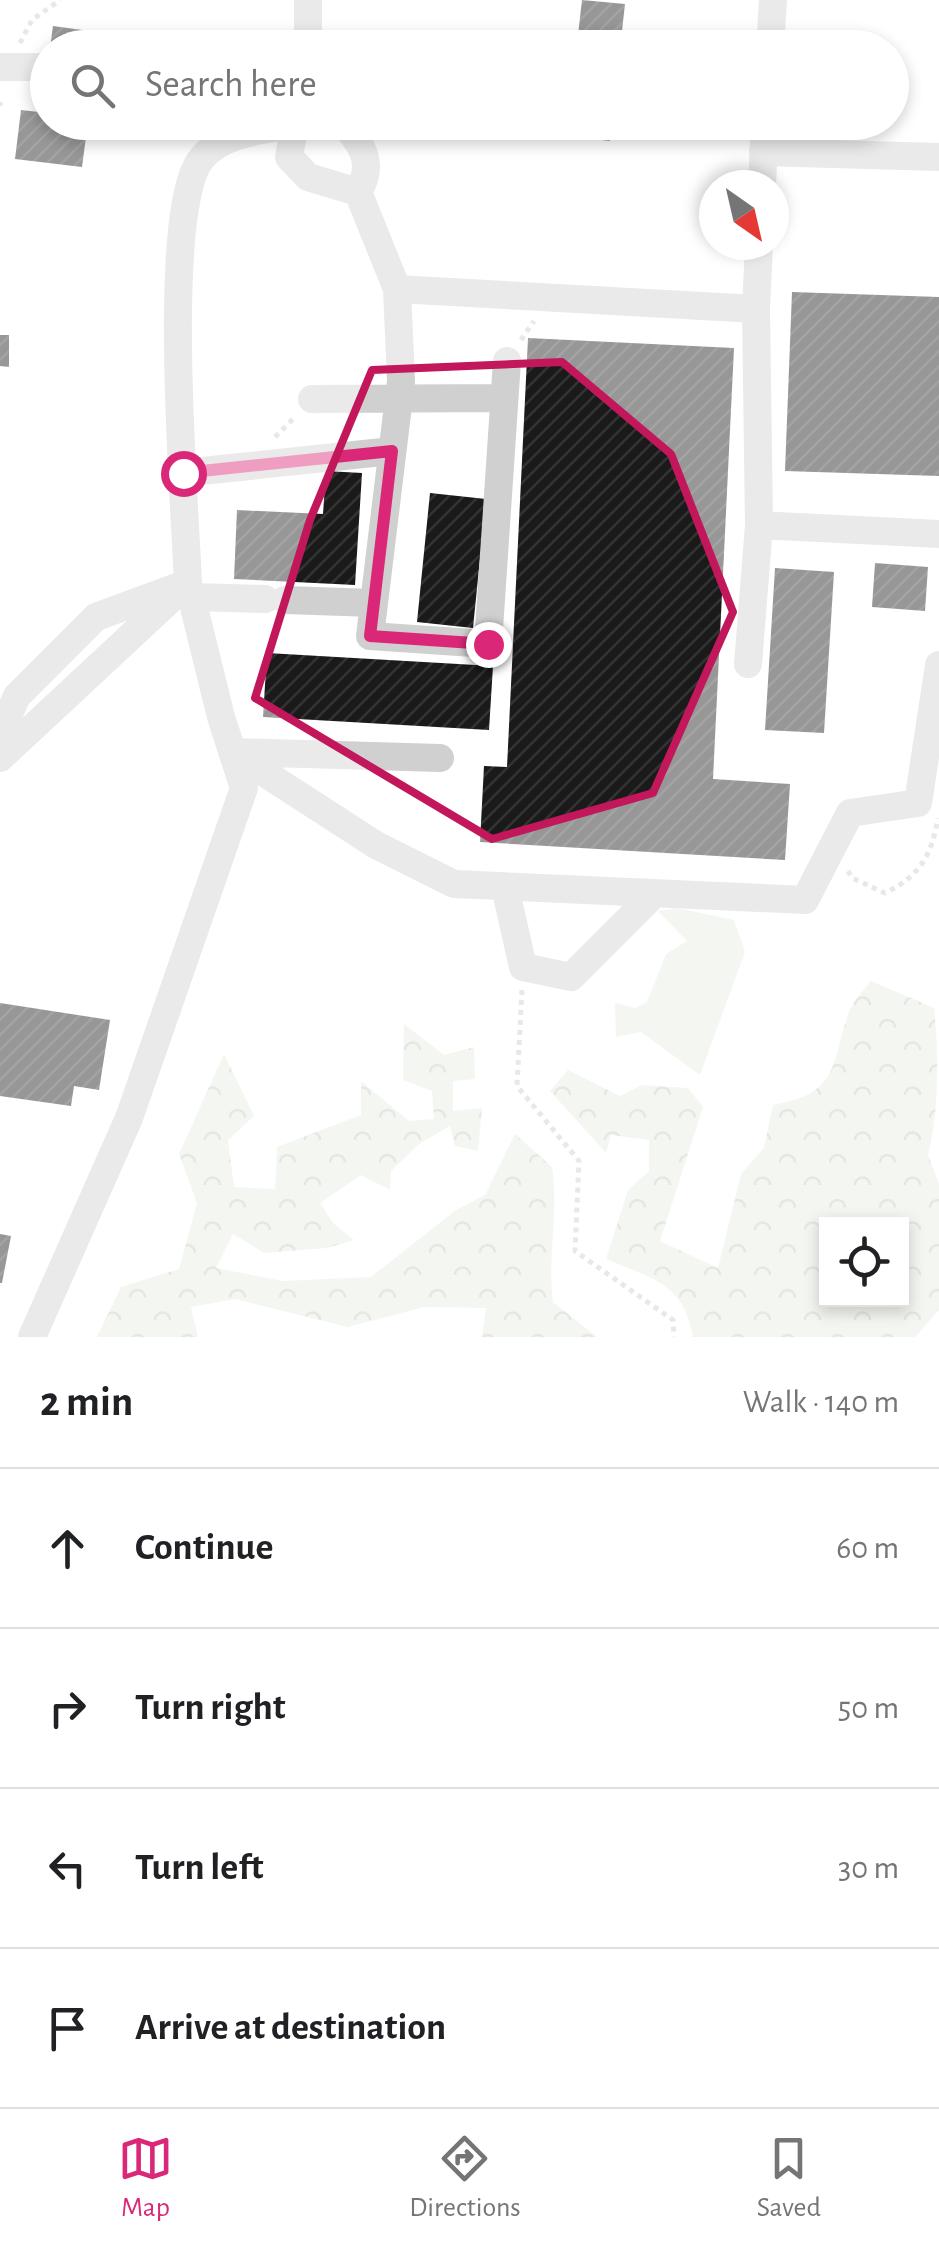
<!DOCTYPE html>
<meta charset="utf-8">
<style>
:root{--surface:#fff;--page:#f2f2f2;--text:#202124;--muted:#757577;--line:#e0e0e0;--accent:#db2777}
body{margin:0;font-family:"Alegreya Sans",sans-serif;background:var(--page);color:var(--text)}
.controls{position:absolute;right:30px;bottom:30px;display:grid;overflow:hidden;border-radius:0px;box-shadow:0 5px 15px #0003}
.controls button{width:90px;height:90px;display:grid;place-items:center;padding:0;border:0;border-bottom:2px solid var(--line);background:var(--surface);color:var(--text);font:50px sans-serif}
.compass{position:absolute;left:699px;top:170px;width:90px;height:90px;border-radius:50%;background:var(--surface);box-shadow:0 5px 15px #0003;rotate:146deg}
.stop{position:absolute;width:30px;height:30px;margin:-22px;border:8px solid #db2777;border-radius:50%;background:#fff}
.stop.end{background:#db2777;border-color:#fff;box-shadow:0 2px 10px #0008}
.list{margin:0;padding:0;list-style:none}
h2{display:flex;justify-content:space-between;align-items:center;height:130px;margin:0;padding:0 40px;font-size:42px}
h2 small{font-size:32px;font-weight:400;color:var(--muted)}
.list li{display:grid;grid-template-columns:65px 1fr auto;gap:30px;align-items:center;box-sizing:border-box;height:160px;padding:0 40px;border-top:2px solid var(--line)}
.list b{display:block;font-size:38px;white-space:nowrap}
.list em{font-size:32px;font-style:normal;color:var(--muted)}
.icon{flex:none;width:55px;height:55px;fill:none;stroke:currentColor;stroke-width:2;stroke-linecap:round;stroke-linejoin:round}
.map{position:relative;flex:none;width:939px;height:1337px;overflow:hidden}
.search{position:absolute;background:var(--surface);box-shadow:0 5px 15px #0003;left:30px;right:30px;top:30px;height:110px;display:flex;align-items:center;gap:25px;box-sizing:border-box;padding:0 35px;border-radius:55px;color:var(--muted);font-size:38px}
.sheet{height:770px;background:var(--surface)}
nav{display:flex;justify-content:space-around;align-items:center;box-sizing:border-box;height:140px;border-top:2px solid var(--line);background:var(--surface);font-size:28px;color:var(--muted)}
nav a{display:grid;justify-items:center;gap:5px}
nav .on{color:var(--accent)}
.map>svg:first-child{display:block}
.green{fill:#e6ecdf}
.forest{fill:url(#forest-crowns);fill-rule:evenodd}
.building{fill:url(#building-hatch)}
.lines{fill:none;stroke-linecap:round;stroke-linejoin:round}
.path{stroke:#cdcdcd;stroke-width:5;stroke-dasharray:5 5;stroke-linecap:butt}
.minor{stroke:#d0d0d0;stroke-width:28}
.route{stroke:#db2777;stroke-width:12}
.marked{fill:none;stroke:#c2185b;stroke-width:8;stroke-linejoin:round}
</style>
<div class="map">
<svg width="939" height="1337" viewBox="0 0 939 1337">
<defs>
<pattern id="forest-crowns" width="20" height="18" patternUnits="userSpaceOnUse" patternTransform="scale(2.5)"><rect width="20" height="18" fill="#e6ecdf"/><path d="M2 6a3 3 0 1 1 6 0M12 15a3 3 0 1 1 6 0" fill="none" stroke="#c6cbc0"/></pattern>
<pattern id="building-hatch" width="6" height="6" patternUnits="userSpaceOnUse" patternTransform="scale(2.5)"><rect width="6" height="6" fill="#1a1a1a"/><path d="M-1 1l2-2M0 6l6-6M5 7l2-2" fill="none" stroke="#333"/></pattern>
</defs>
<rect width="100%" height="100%" fill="#fff"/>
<path class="green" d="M 677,908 L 734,920 L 745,952 L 700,1075 L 641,1032 L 616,1037 L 615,1003 L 635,1008 L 647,1002 L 666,954 L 687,941 L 658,911 Z"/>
<path class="forest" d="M 871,981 L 934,1008 C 939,1053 939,1113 928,1155 L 939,1184 L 939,1310 L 915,1337 L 693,1337 C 684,1283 651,1278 606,1259 L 628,1190 L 649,1171 L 649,1140 L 611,1135 L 606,1153 L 550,1091 L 568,1070 L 620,1096 L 642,1085 L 688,1088 L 703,1107 L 660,1241 L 718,1268 L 741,1174 L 764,1148 L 773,1105 C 839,1093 830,1068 848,1015 C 852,1002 863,991 871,981 ZM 826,1224 L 902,1224 L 902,1300 L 826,1300 Z
M 404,1024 L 444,1055 L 474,1047 L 475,1079 L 453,1081 L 453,1111 L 482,1108 L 478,1151 L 455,1146 L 450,1126 L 419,1144 L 391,1171 L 390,1190 L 361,1175 L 320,1203 L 334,1224 L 354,1240 L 327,1248 L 264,1253 L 233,1234 L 216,1268 L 283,1281 L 371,1277 L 456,1210 L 485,1195 L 515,1134 L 552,1167 C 559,1215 547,1253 553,1302 L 597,1337 L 482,1337 L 486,1308 L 424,1307 L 348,1327 L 235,1299 L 191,1307 L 198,1337 L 97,1337 L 121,1287 L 179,1269 L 197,1203 L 179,1154 L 224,1054 L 254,1116 L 228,1140 L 234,1187 L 275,1189 L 277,1147 L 361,1115 L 361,1081 L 409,1121 L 434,1119 L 432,1091 L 403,1080 Z"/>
<path class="building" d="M 582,0 L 625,4 L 622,31 L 629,32 L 627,48 L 571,48 L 573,34 L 578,35 Z
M 53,26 L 97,32 L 95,48 L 50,48 Z
M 21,110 L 48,113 L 48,122 L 88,122 L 82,167 L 15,159 Z
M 570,122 L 612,122 L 610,141 L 569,136 Z
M 792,292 L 939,297 L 939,476 L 785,471 Z
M 0,335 L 9,335 L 9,367 L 0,366 Z
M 528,338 L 734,348 L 713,779 L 790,784 L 785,860 L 480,842 L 484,766 L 507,767 Z
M 326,471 L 362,473 L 355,585 L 234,579 L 237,510 L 323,514 Z
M 430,493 L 486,499 L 473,628 L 417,622 Z
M 875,563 L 928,567 L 925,611 L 872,607 Z
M 775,568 L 834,572 L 824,733 L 765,730 Z
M 267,653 L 493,666 L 489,730 L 263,717 Z
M 0,1003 L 110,1020 L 99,1090 L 74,1086 L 71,1106 L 0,1096 Z
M 0,1234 L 11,1236 L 2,1283 L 0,1283 Z"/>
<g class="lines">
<path class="path" d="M 20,43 L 32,20 L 60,0
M 0,102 L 0,106
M 521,340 L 534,321
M 275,437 L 296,416
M 848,871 L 852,878 L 885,893 C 921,875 931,856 938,818
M 522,990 L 517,1086 L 579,1161 L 575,1251 L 673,1320 L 674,1337"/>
<path class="minor" d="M 308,48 L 308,0
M 770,48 L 773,0
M 0,67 L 43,67
M 295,122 L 289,157 L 308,177 L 358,192 C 375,164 363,145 342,122
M 763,152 L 939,157
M 762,185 L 765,122
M 358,192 L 397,289 L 756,309 L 759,525 L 939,534
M 397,289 L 401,381 L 370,636 L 488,644 L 507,361
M 756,309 L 759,245
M 312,399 L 504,398
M 183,473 L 392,451
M 192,597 L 265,599
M 285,600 L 374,603
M 748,664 L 759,525
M 0,734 L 17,696 L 96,617 L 188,583 L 221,717 L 244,788 L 129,1118 L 32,1337
M 232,752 L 376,845 L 454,884 L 805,900 L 850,813 L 918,803 L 939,665
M 233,752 L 440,758
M 0,758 L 188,583 C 185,507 160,206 202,158 C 223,133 263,130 294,125
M 505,887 L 523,967 L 571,977 L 652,896"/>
</g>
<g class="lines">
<path class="route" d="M 183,473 L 392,451 L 370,636 L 488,644"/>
</g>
<path d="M0 0H939V1337H0ZM 562,362 L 671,454 L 733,612 L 653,793 L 492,839 L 255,698 L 310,520 L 372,370 Z" fill="#fff" fill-opacity=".55" fill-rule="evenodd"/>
<path class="marked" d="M 562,362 L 671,454 L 733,612 L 653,793 L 492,839 L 255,698 L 310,520 L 372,370 Z"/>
</svg>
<div class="controls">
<button><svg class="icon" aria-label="locate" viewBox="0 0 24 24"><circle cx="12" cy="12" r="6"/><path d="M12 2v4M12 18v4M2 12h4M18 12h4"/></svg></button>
</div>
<svg class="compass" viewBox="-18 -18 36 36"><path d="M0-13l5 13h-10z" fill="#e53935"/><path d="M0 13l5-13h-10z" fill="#757577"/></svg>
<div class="stop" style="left:183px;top:473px"></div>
<div class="stop end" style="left:488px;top:644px"></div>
<div class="search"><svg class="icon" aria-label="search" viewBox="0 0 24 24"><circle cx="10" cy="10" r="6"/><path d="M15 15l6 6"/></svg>Search here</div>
</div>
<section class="sheet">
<h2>2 min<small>Walk · 140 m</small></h2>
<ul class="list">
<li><svg class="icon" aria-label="ahead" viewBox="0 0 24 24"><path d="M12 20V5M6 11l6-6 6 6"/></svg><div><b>Continue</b></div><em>60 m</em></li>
<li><svg class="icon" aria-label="right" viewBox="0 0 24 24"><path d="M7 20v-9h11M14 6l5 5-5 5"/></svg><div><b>Turn right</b></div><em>50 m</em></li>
<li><svg class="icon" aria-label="left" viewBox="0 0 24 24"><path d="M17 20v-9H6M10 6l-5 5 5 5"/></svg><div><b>Turn left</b></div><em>30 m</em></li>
<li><svg class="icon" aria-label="arrive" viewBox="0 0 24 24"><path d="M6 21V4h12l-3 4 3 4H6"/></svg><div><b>Arrive at destination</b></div></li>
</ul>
</section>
<nav>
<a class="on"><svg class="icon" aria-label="map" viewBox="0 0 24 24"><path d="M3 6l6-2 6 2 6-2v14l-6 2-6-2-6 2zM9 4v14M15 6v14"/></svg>Map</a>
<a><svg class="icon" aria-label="directions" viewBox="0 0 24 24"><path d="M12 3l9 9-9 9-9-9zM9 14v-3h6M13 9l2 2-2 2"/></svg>Directions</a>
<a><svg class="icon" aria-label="saved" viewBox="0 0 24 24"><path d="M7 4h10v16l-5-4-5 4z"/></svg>Saved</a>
</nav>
